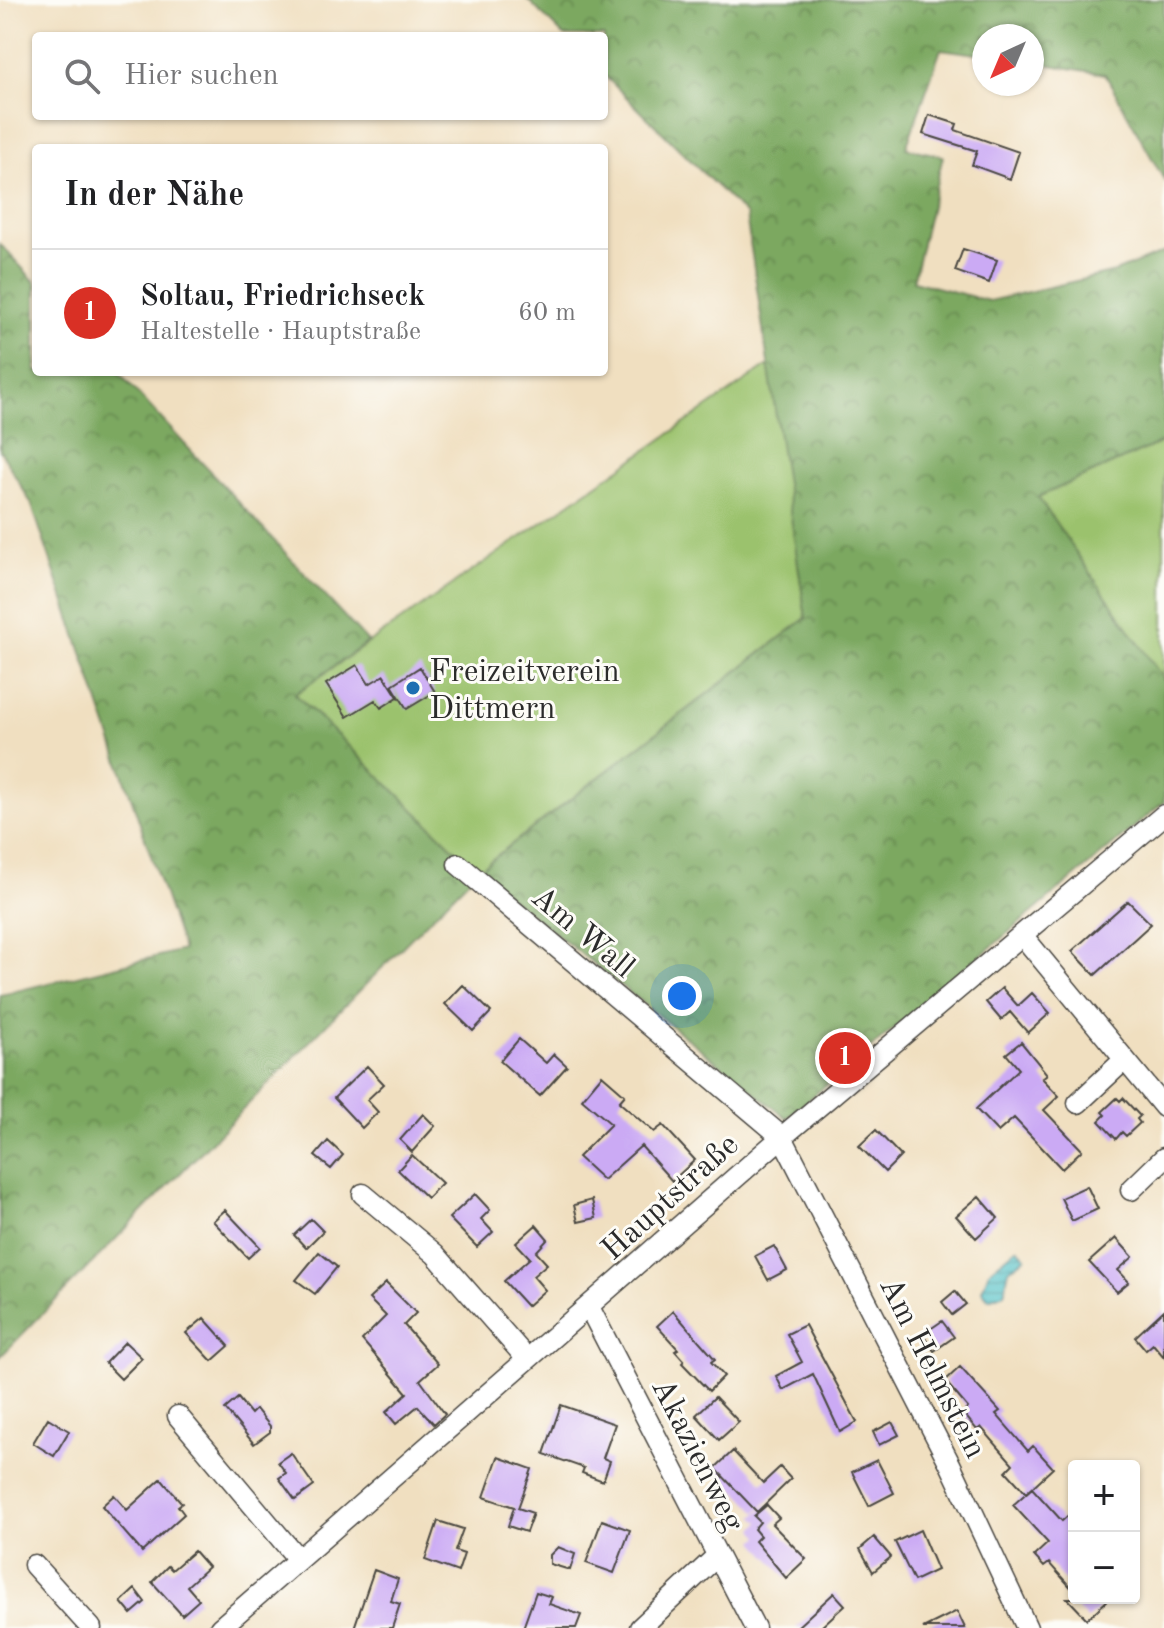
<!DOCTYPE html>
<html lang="de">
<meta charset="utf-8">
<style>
:root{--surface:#fff;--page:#f2f2f2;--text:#202124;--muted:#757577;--line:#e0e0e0;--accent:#d93025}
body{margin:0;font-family:"Old Standard TT",serif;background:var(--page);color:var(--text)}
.controls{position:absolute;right:24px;bottom:24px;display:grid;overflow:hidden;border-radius:8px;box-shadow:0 2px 6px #0004}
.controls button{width:72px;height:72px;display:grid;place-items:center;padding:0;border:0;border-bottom:2px solid var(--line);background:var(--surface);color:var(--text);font:40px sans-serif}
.compass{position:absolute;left:972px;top:24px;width:72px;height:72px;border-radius:50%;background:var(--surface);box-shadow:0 2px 6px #0004;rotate:224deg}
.you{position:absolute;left:682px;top:996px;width:28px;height:28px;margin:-20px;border:6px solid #fff;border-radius:50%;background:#1a73e8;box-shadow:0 0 0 12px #1a73e833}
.badge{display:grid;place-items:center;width:52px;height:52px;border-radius:50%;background:var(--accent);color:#fff;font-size:26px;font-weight:700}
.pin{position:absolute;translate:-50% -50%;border:4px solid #fff;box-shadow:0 2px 8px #0006}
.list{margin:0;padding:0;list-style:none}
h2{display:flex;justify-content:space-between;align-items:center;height:104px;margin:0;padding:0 32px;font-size:34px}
h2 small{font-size:26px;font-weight:400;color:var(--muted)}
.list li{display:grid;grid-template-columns:52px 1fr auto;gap:24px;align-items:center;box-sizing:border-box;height:128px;padding:0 32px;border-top:2px solid var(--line)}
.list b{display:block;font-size:30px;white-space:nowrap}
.list p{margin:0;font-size:26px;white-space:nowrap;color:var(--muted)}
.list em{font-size:26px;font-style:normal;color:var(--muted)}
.icon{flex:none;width:44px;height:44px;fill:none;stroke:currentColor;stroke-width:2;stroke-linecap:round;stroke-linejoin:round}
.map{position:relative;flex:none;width:1164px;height:1628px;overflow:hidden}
.search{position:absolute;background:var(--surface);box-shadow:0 2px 6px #0004;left:32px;top:32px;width:576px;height:88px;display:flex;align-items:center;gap:20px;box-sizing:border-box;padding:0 28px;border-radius:8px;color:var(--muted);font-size:30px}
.panel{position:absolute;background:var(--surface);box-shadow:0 2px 6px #0004;left:32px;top:144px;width:576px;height:232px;border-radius:8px}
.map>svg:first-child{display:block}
.grass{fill:#9bc26d;stroke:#63764c;stroke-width:2}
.forest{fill:url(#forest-crowns);stroke:#546a46;stroke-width:2}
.water{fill:url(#water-rules);stroke:#40767a;stroke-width:2}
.building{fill:#cbaaf4}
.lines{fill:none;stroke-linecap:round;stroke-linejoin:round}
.minor-casing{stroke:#494641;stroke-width:23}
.minor{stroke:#fff;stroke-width:20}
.poi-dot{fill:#1f6fb2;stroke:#fdfcf7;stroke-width:3}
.labels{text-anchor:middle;stroke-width:6;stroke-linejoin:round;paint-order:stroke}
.poi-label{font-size:32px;fill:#2b2b2b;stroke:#fdfcf7;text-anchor:start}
.street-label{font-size:32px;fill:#2b2b2b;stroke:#fdfcf7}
</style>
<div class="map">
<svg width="1164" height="1628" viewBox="0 0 1164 1628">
<defs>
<pattern id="forest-crowns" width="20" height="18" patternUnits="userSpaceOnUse" patternTransform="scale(2)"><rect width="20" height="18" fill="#7ca860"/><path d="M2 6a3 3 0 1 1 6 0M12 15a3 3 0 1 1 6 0" fill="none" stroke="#66894f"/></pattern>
<pattern id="water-rules" width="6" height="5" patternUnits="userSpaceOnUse" patternTransform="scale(2)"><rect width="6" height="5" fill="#54c2c8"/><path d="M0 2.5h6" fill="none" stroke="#469ea3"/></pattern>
</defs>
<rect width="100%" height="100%" fill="#fdfcf7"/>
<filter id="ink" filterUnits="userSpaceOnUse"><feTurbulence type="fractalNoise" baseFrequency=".0125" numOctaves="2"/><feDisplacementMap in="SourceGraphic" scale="16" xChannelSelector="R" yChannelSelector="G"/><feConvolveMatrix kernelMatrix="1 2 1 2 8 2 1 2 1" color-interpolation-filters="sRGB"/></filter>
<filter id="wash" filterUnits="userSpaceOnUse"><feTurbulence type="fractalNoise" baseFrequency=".006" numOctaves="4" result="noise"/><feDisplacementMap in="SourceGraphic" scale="32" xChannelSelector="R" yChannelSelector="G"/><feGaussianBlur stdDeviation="1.8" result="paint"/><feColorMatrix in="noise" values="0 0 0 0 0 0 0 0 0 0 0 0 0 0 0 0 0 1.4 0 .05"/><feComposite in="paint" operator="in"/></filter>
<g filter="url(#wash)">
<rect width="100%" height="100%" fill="#f0dfc0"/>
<path class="grass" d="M 770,364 L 806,618 L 477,871 L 295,694 Z
M 1164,441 L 1164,680 L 1037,497 Z"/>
<path class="forest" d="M 528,0 L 1164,0 L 1164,180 L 1105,74 L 1032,62 L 1032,36 L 984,36 L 984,55 L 941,49 L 906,148 L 943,156 L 913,281 L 989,301 L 1115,272 L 1164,252 L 1164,441 L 1038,497 L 1164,680 L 1164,802 L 787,1118 L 477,871 L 0,1357 L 0,995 L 183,950 L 31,503 L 0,450 L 0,244 L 36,283 L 36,372 L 118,372 L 368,642 L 295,694 L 477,871 L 806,618 L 746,215 L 604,75 L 604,36 L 564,36 Z"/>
<path class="water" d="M 1017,1248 L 1026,1257 L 1009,1270 L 1004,1293 L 989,1299 L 982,1290 L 989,1271 Z"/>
<g id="blocks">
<path class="building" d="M 929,115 L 957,124 L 955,130 L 1019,152 L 1010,179 L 972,165 L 977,151 L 923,134 Z
M 963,249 L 997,260 L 989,283 L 955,271 Z
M 357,665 L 369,684 L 384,675 L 398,697 L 381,708 L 375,700 L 347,717 L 326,684 Z
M 420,667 L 435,692 L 407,709 L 392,685 Z
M 1128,901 L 1151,924 L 1095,975 L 1072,951 Z
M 463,985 L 491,1012 L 473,1031 L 445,1004 Z
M 1002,988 L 1018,1006 L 1032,993 L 1050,1013 L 1028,1033 L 1010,1012 L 1001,1020 L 986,1002 Z
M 519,1039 L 546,1063 L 554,1054 L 567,1066 L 540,1096 L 500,1061 Z
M 1021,1042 L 1047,1074 L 1042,1078 L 1059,1096 L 1044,1110 L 1082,1150 L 1062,1169 L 1014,1118 L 998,1132 L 976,1109 L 1019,1069 L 1006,1054 Z
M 367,1066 L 384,1084 L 367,1100 L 378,1112 L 362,1128 L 334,1098 Z
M 602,1075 L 625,1095 L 619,1102 L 654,1132 L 663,1125 L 695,1160 L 672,1181 L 641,1146 L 603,1180 L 578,1157 L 611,1124 L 582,1099 Z
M 1117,1098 L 1120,1101 L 1123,1098 L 1140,1116 L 1137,1119 L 1140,1123 L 1126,1136 L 1122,1132 L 1116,1139 L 1099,1121 L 1105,1115 L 1102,1112 Z
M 423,1114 L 435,1126 L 412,1152 L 400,1140 Z
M 876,1130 L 901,1156 L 885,1172 L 859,1146 Z
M 328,1141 L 343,1155 L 331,1169 L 315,1156 Z
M 412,1155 L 442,1183 L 427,1198 L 398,1170 Z
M 1087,1186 L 1098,1209 L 1072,1221 L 1061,1198 Z
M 475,1194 L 490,1210 L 481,1219 L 493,1232 L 477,1247 L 449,1218 Z
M 979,1196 L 998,1218 L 976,1238 L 956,1216 Z
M 592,1200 L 596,1218 L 578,1222 L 574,1205 Z
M 225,1210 L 260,1247 L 248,1258 L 213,1221 Z
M 311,1219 L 323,1231 L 306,1248 L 294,1235 Z
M 536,1225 L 548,1239 L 536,1252 L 547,1264 L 533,1276 L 545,1290 L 527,1306 L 504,1281 L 530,1258 L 516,1243 Z
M 1116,1238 L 1133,1257 L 1118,1270 L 1129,1282 L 1117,1292 L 1089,1262 Z
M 774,1246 L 787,1270 L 768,1280 L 755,1256 Z
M 319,1252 L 337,1267 L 315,1294 L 296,1280 Z
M 386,1283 L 416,1313 L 404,1325 L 438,1364 L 420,1380 L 445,1414 L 434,1424 L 418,1406 L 396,1424 L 386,1412 L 407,1393 L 362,1340 L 386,1316 L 369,1299 Z
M 955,1291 L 966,1304 L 952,1315 L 942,1302 Z
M 1164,1310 L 1164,1357 L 1153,1344 L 1146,1350 L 1135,1337 Z
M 673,1311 L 715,1359 L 711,1362 L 724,1376 L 709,1391 L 682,1363 L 684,1361 L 675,1351 L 678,1349 L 657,1326 Z
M 204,1318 L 229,1346 L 212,1361 L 186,1333 Z
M 942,1321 L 954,1337 L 934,1351 L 923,1334 Z
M 805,1325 L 857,1422 L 840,1432 L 813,1374 L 783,1390 L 776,1376 L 802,1362 L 787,1334 Z
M 125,1342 L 142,1358 L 121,1379 L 105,1363 Z
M 960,1367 L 1000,1411 L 996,1414 L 1028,1451 L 1033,1446 L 1053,1468 L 1026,1493 L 1006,1471 L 1013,1464 L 981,1427 L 977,1430 L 963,1413 L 968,1408 L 945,1381 Z
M 715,1397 L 739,1422 L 719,1440 L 696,1415 Z
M 238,1398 L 251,1414 L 256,1409 L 270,1426 L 270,1432 L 254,1444 L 225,1409 Z
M 561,1405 L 615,1424 L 603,1458 L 610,1461 L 603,1481 L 582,1473 L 584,1468 L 544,1454 Z
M 48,1418 L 69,1431 L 54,1456 L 33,1443 Z
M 892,1422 L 899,1435 L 879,1445 L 873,1432 Z
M 733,1451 L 763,1483 L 780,1467 L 791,1479 L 757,1512 L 715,1468 Z
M 291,1453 L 314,1486 L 295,1500 L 279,1478 L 286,1473 L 278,1462 Z
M 498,1457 L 532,1469 L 518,1508 L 533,1513 L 526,1532 L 508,1526 L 514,1507 L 484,1497 Z
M 877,1460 L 894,1493 L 869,1506 L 852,1472 Z
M 161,1479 L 182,1503 L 178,1506 L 184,1514 L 142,1552 L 102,1506 L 114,1495 L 127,1510 Z
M 1032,1488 L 1062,1521 L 1074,1510 L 1074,1591 L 1049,1563 L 1044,1567 L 1034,1556 L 1048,1543 L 1013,1505 Z
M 767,1505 L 779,1518 L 772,1524 L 806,1559 L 786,1578 L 755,1541 L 760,1536 L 754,1529 L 760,1522 L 754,1516 Z
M 602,1520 L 630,1530 L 614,1573 L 586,1563 Z
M 438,1521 L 463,1529 L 455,1551 L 464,1554 L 458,1572 L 425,1560 Z
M 920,1530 L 937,1570 L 914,1581 L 895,1542 Z
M 874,1537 L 891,1557 L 873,1572 L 860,1549 Z
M 558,1547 L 575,1554 L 570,1570 L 550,1564 L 550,1555 Z
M 194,1551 L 208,1567 L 187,1586 L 199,1600 L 182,1615 L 152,1582 L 168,1566 L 172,1570 Z
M 374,1570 L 398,1579 L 391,1601 L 400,1604 L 392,1628 L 354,1628 Z
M 135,1589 L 145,1602 L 131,1614 L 121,1602 Z
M 536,1592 L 552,1597 L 549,1604 L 581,1615 L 576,1628 L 523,1628 Z
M 834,1593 L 845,1605 L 820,1628 L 796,1628 Z
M 1067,1598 L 1110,1598 L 1087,1619 Z
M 957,1611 L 965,1628 L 923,1628 Z"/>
</g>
</g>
<g filter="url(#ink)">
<use href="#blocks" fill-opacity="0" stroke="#494641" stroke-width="2"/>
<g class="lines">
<defs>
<path id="minor" d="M 458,864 L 782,1137 L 950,1464 L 1027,1628
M 1022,935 L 1164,1107
M 1078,1103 L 1123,1061
M 1131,1190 L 1164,1158
M 363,1194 L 435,1254 L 527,1359
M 589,1307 L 755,1628
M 178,1416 L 298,1559
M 34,1565 L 91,1628
M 220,1628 L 782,1137 L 1164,815
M 640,1628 L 717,1556"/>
</defs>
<use href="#minor" class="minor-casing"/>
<use href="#minor" class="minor"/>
</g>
</g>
<circle class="poi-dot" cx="413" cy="688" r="8"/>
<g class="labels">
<g class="poi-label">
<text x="429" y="681">Freizeitverein<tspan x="429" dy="37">Dittmern</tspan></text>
</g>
<g class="street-label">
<text transform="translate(584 931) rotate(40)" y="11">Am Wall</text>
<text transform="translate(669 1196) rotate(-42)" y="11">Hauptstraße</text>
<text transform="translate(934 1367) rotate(63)" y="11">Am Helmstein</text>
<text transform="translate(699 1454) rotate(63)" y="11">Akazienweg</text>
</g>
</g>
</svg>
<div class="controls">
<button>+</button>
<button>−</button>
</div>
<svg class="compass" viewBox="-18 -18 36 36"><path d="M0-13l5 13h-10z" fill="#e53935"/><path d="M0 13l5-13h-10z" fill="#757577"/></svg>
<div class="you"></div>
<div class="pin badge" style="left:845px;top:1058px">1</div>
<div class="search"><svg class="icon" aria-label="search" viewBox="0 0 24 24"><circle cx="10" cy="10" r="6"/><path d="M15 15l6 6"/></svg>Hier suchen</div>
<section class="panel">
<h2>In der Nähe<small></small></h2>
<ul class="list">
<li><span class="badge">1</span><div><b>Soltau, Friedrichseck</b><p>Haltestelle · Hauptstraße</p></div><em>60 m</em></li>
</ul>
</section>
</div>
